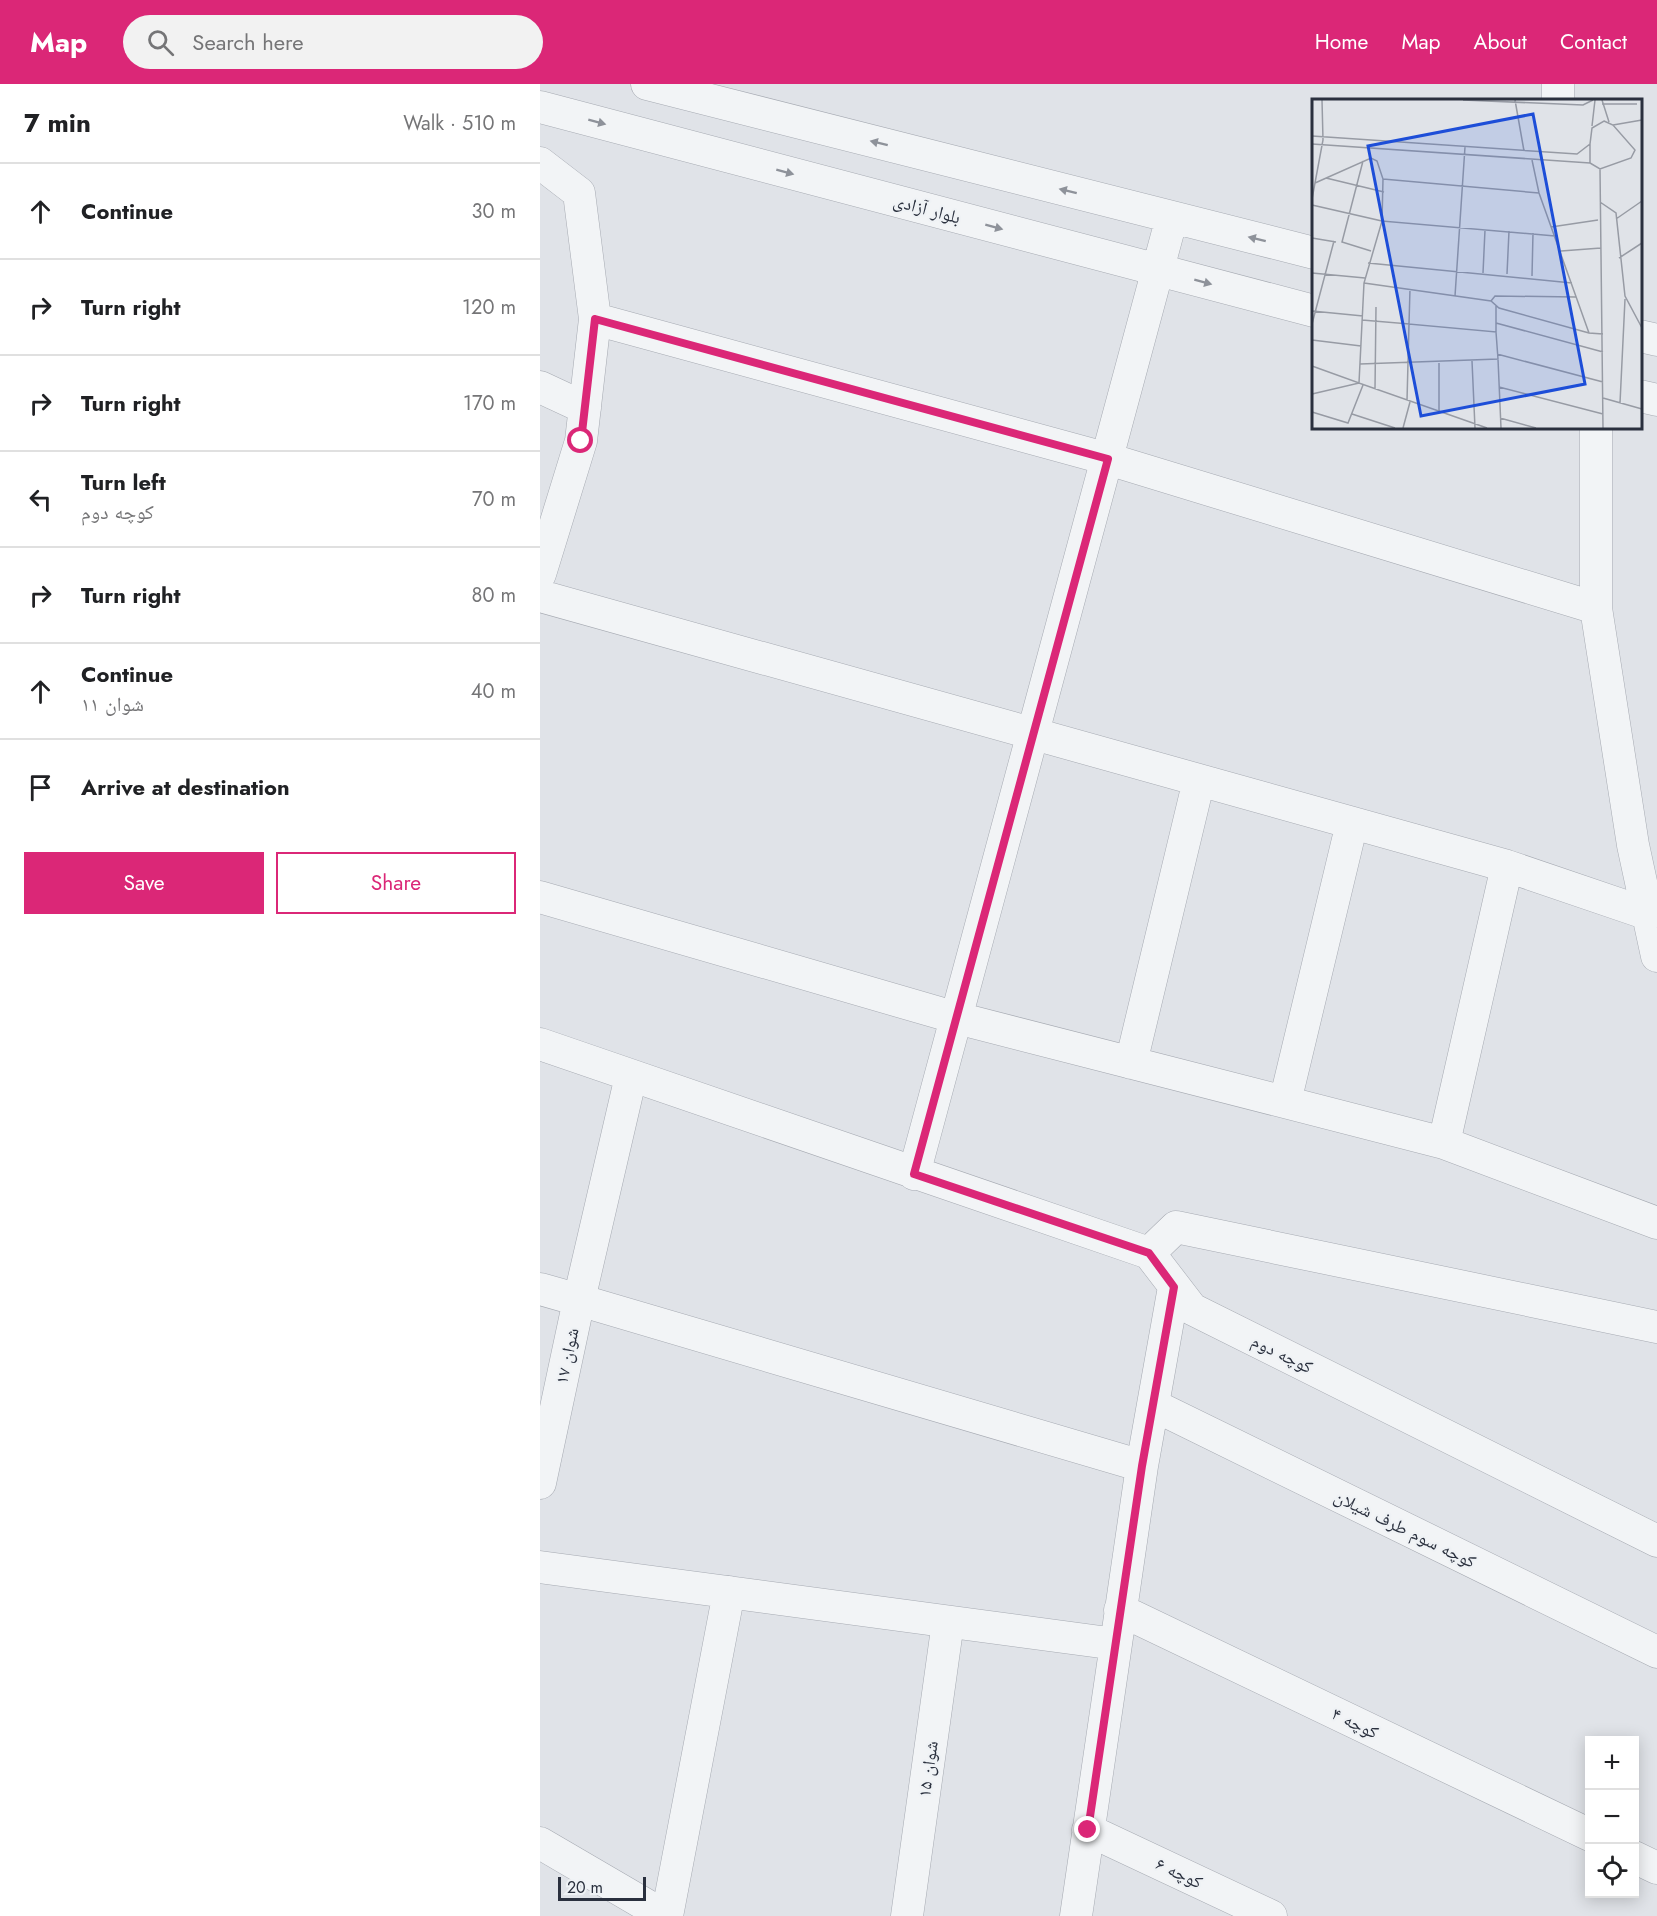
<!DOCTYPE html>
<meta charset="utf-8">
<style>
:root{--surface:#fff;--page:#f2f2f2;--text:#202124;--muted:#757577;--line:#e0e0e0;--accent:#db2777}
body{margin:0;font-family:Jost,"Noto Naskh Arabic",sans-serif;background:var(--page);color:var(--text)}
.controls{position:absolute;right:18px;bottom:18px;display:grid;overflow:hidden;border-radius:0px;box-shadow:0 3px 15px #0003}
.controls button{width:54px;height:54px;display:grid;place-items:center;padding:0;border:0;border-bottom:2px solid var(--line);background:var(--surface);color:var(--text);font:30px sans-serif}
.scale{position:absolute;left:18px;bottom:15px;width:88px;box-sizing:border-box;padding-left:6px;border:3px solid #2a303e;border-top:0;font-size:16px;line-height:21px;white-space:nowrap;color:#2a303e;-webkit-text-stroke:4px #eff2f5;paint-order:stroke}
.stop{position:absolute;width:18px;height:18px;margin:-14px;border:4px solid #db2777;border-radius:50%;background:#fff}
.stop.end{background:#db2777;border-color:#fff;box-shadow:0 2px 6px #0008}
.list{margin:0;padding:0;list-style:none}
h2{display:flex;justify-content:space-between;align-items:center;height:78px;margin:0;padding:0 24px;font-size:26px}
h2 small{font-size:20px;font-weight:400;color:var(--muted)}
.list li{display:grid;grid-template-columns:39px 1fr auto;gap:18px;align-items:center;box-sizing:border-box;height:96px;padding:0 24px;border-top:2px solid var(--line)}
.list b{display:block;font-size:22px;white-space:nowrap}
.list p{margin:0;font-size:20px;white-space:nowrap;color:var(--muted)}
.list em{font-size:20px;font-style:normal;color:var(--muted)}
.actions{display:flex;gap:12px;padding:18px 24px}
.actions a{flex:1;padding:14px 0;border:2px solid var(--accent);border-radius:0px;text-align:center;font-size:21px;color:var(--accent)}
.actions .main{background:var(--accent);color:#fff}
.icon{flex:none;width:33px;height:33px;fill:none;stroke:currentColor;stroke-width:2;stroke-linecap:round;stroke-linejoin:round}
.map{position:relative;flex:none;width:1117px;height:1832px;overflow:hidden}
header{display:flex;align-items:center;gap:36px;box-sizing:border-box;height:84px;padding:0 30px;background:var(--accent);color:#fff}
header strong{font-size:28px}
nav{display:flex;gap:33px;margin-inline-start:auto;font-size:21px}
.search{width:420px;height:54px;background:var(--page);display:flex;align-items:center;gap:15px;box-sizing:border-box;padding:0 21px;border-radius:33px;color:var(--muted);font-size:22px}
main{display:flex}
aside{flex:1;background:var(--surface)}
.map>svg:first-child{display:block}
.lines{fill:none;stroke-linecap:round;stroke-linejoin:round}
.minor-casing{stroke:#a6aab2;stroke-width:33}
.minor{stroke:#f2f4f6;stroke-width:32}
.oneway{fill:#8e929a}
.route{stroke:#db2777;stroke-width:8}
.labels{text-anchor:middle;stroke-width:4.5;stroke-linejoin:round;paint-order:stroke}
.street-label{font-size:18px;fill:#2a303e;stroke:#eff2f5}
.inset-road{fill:none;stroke:#979ba4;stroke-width:1.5}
.view{fill:#1d4ed8;fill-opacity:0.15;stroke:#1d4ed8;stroke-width:3}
.inset-edge{fill:none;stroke:#2a303e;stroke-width:3}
</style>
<header>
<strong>Map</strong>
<div class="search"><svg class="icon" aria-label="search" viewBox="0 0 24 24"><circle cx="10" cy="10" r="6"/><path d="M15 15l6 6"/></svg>Search here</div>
<nav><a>Home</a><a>Map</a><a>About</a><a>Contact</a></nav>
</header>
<main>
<aside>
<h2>7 min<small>Walk · 510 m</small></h2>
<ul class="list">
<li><svg class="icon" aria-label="ahead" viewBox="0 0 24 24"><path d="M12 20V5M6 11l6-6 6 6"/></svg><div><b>Continue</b></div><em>30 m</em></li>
<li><svg class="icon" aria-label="right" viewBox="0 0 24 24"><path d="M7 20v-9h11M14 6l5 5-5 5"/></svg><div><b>Turn right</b></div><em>120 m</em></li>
<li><svg class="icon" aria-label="right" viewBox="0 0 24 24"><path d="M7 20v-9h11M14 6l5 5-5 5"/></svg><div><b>Turn right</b></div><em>170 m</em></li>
<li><svg class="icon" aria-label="left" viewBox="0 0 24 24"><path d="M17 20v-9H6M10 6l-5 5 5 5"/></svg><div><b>Turn left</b><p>کوچه دوم</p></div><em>70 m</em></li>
<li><svg class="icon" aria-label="right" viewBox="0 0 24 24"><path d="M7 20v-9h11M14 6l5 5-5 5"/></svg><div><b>Turn right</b></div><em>80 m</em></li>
<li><svg class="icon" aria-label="ahead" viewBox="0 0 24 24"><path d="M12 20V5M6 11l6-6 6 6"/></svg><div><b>Continue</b><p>شوان ۱۱</p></div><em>40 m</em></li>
<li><svg class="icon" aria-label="arrive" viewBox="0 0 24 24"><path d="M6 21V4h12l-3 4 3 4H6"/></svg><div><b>Arrive at destination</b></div></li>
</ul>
<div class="actions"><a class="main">Save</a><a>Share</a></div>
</aside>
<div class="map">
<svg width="1117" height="1832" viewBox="0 0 1117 1832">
<rect width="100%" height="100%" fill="#e0e3e8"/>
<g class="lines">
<defs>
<path id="minor" d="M 107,0 L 774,169
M 1018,16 L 1018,0
M 0,23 L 774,227
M 0,79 L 39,109 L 55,235 L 41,357 L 0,490
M 55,235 L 568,375 L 1056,524
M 1100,252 L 1117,256
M 0,303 L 45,324
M 1100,312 L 1117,316
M 1056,344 L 1056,524 L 1093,761 L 1117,872
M 0,512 L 967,782 L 1108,830
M 0,813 L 417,934 L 904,1059 L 1117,1139
M 0,960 L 609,1169 L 652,1225 L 1117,1457
M 591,979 L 659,696
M 745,1018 L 812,739
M 904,1059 L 967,782
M 374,1090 L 632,133
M 609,1169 L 636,1143 L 1117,1243
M 0,1205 L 39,1216 L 91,992
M 613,1321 L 1117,1568
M 0,1399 L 39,1216 L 602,1382 L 634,1203
M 0,1483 L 576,1560 L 602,1382
M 580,1526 L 1050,1751
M 548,1746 L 731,1832
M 0,1759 L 125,1832
M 1094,1773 L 1117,1784
M 127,1832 L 189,1508
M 367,1832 L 408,1538
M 536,1832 L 576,1560"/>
</defs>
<use href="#minor" class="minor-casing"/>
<use href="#minor" class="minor"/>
</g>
<defs><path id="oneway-solid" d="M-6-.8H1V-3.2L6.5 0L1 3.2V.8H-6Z" transform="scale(1.5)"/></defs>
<g class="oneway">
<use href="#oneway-solid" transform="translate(57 38) rotate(15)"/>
<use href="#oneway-solid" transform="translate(339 59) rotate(-166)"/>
<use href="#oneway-solid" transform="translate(245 88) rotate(15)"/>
<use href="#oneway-solid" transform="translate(528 107) rotate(-166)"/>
<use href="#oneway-solid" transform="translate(454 143) rotate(15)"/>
<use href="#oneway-solid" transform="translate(717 155) rotate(-166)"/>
<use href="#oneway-solid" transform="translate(663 198) rotate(15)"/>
</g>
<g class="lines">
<path class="route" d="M 41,357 L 55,235 L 568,375 L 374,1090 L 609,1169 L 634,1203 L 602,1382 L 548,1746"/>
</g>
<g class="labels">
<g class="street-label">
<text transform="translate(387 125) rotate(15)" y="6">بلوار آزادی</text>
<text transform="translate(742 1270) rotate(26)" y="6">کوچه دوم</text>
<text transform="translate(27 1272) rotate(-78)" y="6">شوان ۱۷</text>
<text transform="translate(865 1445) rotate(26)" y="6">کوچه سوم طرف شیلان</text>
<text transform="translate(815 1639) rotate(26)" y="6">کوچه ۴</text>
<text transform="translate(388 1685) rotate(-82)" y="6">شوان ۱۵</text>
<text transform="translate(639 1789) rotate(25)" y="6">کوچه ۶</text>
</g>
</g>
<g transform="translate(772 15)">
<rect width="330" height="330" fill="#e0e3e8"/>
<path class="inset-road" d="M 151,1 L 271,6 L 281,1M 203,1 L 212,52M 290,1 L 297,23M 290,5 L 325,5M 292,22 L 301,26 L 323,51 L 319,59 L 288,70 L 278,64 L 278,45 L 280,29 ZM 301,26 L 330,21M 280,27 L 283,1M 0,37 L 265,55 L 278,45M 0,45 L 278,64M 220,61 L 227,94 L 277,234 L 291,235M 51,62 L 30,143 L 59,152M 288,70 L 291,329M 14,79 L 72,93M 71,80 L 227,94M 0,100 L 11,41 L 10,1M 288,103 L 304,114 L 313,197 L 330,229M 0,106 L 70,122 L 71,80 L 65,62 L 59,59 L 3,84M 304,120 L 330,102M 239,128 L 286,121M 0,139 L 24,143M 249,152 L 289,149M 307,159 L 330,144M 56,164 L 260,184M 0,174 L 53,179M 171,174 L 173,131M 195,175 L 197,132M 220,177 L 221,134M 52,184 L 179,202 L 187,209 L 277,234M 143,197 L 153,48M 179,202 L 183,197 L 264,198M 0,212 L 51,217M 50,221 L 97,225 L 98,190M 184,224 L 291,253M 0,225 L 22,142M 0,241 L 49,247M 185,255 L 291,283M 186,260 L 189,329M 160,262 L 163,329M 127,264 L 127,313M 48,265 L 186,260 L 184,233M 0,267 L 47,284 L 52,184 L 70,122 L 243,137M 187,288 L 291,315M 63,290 L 64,208M 0,295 L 47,284 L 175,329M 291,299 L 330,310M 95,302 L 97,225 L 184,233 L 184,206M 308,304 L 313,200M 0,313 L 36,324 L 51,286M 40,315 L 83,329M 188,319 L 224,329M 91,329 L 98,303"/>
<path class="view" d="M 221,15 L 273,285 L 109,317 L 56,47 Z"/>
<rect width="330" height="330" class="inset-edge"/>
</g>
</svg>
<div class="controls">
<button>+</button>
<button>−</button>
<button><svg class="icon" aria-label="locate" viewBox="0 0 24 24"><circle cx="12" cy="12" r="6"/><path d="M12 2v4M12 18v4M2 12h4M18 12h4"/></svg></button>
</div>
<div class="scale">20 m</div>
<div class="stop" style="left:41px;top:357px"></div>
<div class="stop end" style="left:548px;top:1746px"></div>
</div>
</main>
